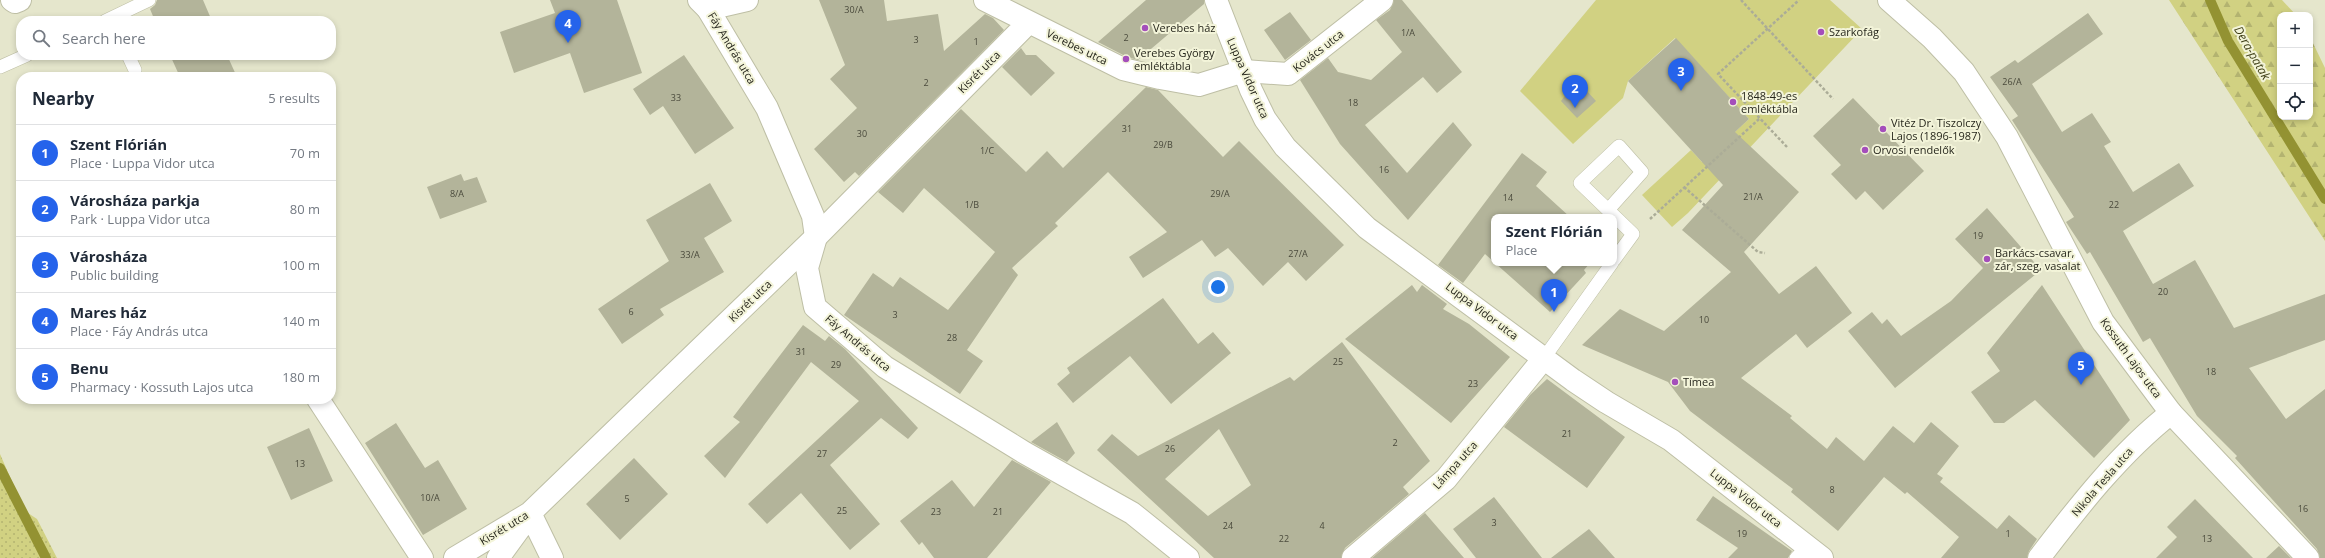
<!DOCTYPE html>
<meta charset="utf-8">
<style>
:root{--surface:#fff;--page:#f2f2f3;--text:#1f2937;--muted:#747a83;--line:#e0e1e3;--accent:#2563eb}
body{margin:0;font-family:"Open Sans",sans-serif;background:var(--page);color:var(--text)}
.controls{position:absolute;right:12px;top:12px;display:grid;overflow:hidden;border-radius:8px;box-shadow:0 2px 6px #0003}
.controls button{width:36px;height:36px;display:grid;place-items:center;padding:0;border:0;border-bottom:1px solid var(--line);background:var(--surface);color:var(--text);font:20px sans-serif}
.you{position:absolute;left:1218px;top:287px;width:14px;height:14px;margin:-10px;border:3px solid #fff;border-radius:50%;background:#1a73e8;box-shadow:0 0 0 6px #1a73e833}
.badge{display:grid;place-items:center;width:26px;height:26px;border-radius:50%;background:var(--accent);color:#fff;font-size:13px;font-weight:700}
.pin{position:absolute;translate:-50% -33px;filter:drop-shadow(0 1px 2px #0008)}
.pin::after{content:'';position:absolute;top:21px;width:14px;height:12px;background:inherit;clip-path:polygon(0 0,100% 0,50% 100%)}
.popup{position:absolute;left:1491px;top:214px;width:126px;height:52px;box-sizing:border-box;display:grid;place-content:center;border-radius:8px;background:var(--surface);filter:drop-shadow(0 1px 3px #0005);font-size:13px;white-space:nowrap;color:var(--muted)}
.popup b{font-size:15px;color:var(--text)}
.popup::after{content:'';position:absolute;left:50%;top:100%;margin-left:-8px;border:8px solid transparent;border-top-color:var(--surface)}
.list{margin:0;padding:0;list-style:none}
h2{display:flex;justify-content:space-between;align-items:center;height:52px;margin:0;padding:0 16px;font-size:17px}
h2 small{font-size:13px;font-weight:400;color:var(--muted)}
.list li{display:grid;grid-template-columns:26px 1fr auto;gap:12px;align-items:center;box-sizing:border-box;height:56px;padding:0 16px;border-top:1px solid var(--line)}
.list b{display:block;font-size:15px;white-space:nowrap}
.list p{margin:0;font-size:13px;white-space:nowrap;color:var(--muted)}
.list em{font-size:13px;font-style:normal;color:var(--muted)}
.icon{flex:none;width:22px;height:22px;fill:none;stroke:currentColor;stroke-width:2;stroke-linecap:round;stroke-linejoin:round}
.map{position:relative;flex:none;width:2325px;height:558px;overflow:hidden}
.search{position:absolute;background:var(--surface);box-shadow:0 2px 6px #0003;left:16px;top:16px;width:320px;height:44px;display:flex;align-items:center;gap:10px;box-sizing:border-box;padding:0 14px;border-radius:16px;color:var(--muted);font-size:15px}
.panel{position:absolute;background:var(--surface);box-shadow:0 2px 6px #0003;left:16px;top:72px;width:320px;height:332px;border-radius:16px}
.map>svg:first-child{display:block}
.grass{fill:url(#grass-dots)}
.forest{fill:url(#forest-firs)}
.park{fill:#d1d182}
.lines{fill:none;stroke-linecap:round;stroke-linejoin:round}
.stream{stroke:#939232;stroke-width:10}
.building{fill:#b3b49a;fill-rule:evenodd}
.service-casing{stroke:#bebfa5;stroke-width:14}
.minor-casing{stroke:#bebfa5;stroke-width:24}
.tertiary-casing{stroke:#bebfa5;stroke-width:24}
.secondary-casing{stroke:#bebfa5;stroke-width:24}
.path{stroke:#abac97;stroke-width:2.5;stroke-dasharray:3 2;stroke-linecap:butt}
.service{stroke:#fff;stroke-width:13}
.minor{stroke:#fff;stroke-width:22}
.tertiary{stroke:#fff;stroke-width:22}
.secondary{stroke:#fff;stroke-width:22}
.poi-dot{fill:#a44ebb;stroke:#f3f4d9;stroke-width:1.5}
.labels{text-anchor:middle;stroke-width:4;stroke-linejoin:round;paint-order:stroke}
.number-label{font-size:9px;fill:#4a4a3c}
.poi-label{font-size:11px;fill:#27271d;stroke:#f3f4d9;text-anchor:start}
.street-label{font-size:11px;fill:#27271d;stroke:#f3f4d9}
.water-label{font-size:12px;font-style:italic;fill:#3e3e16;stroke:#f3f4d9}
</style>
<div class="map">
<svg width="2325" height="558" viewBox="0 0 2325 558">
<defs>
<pattern id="grass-dots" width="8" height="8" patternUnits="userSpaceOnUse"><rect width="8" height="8" fill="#d1d182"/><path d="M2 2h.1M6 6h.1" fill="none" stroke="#b3b370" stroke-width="1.8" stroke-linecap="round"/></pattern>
<pattern id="forest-firs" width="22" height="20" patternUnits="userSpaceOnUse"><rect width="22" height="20" fill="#d1d182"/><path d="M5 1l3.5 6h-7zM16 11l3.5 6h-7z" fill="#b3b370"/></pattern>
</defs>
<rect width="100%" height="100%" fill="#e5e6cc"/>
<path class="grass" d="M 0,454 L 25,511 L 37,519 L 57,558 L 0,558 Z"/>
<path class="forest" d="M 2169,0 L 2282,0 L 2296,15 L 2280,15 L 2280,117 L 2310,117 L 2310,37 L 2325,68 L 2325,241 Z"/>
<path class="park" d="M 1596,0 L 1830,0 L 1862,29 L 1688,213 L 1672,227 L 1642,195 L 1691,150 L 1702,162 L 1749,119 L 1675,38 L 1628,81 L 1623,98 L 1573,144 L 1520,91 Z"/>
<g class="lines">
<path class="stream" d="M 2210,0 L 2228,41 L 2325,199
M 0,468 L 46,558"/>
</g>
<path class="building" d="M 157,0 L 203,0 L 212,21 L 155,21 L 150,9 L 155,5 Z
M 550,0 L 617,0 L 642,73 L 584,93 L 570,53 L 514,73 L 500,32 L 555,13 Z
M 819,0 L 884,0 L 887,21 L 938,14 L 944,51 L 985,14 L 993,18 L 1004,30 L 859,176 L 855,172 L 844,182 L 814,149 L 857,108 L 830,79 L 845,65 Z
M 1146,0 L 1204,0 L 1204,4 L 1138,60 L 1127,57 L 1098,42 Z
M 1394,0 L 1402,0 L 1462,72 L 1437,93 L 1423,77 L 1365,125 L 1407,173 L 1453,122 L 1472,145 L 1408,220 L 1340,144 L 1300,80 L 1328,58 L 1338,72 L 1371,80 L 1402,52 L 1376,20 L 1390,10 Z
M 1290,12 L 1311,40 L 1285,60 L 1264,30 Z
M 2088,13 L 2103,34 L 2032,84 L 2062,132 L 2092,113 L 2111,142 L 2104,146 L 2133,192 L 2179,163 L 2194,186 L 2123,231 L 2153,284 L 2195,260 L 2234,328 L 2325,294 L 2325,340 L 2249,368 L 2286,419 L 2325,389 L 2325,558 L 2320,558 L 2317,549 L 2235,458 L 2237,456 L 2197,416 L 2150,338 L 2143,342 L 2090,252 L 2087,254 L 2066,222 L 2074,217 L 2012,120 L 2018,116 L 1990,77 L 2015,60 L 2018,63 Z
M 1676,38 L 1749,119 L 1735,132 L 1799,192 L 1744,252 L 1779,294 L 1816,266 L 1852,313 L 1807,348 L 1796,334 L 1741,378 L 1792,416 L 1790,418 L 1827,449 L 1836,437 L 1864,461 L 1893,426 L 1914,443 L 1931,422 L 1959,446 L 1937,474 L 1943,478 L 1940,482 L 1997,529 L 2009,515 L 2037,539 L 2029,551 L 2027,558 L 1941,558 L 1959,537 L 1907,492 L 1905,494 L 1884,477 L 1838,531 L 1791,492 L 1793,489 L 1690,411 L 1668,382 L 1582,345 L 1620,309 L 1664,331 L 1731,272 L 1682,230 L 1723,185 L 1628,81 Z
M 1021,48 L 1026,55 L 1036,55 L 1055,73 L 1031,96 L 1002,67 Z
M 170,55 L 227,55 L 237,77 L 180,77 Z
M 684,55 L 734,128 L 695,154 L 663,106 L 650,115 L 633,89 Z
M 1577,80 L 1596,101 L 1577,118 L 1561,101 Z
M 1146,87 L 1158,90 L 1223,157 L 1239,141 L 1344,245 L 1306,281 L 1288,262 L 1263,286 L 1228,248 L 1215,257 L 1202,240 L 1143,278 L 1129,257 L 1167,232 L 1108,172 L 1055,223 L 1058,226 L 1012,268 L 1018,275 L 967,350 L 983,361 L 960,394 L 844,315 L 873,273 L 893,287 L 900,277 L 948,310 L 995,252 L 924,188 L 903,213 L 878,192 L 961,109 L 1026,172 L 1047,151 L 1063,168 Z
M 1853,98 L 1924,171 L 1883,210 L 1865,191 L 1856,200 L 1831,174 L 1841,165 L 1813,136 Z
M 1522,153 L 1547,172 L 1536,186 L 1570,217 L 1494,217 L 1494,262 L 1485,254 L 1463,283 L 1438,265 Z
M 461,174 L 464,181 L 477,177 L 487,202 L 440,219 L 427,187 Z
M 710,183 L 732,221 L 704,238 L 724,272 L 660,309 L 664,315 L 622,344 L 598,309 L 669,261 L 646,220 Z
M 1987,208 L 2041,270 L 1895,388 L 1848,331 L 1872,312 L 1882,324 L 1887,319 L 1901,336 L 1951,301 L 1983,268 L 1955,239 Z
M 1495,263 L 1590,263 L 1584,270 L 1586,273 L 1550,312 Z
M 1412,285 L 1417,292 L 1422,285 L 1447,304 L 1443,309 L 1469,324 L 1510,357 L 1451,423 L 1345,339 Z
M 2042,285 L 2130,420 L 2094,458 L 2035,400 L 2004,423 L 1994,423 L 1971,392 L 2000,371 L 1987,353 Z
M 1163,298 L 1198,344 L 1213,332 L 1231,353 L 1171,404 L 1130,356 L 1073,403 L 1057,384 L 1070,373 L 1067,368 Z
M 803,325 L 825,341 L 829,336 L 845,349 L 918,428 L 908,439 L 881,418 L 830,465 L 880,524 L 850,550 L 801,493 L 767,524 L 748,504 L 859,401 L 811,362 L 725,478 L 704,456 L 740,422 L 733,417 Z
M 1342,342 L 1430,461 L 1403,487 L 1409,494 L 1345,548 L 1341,558 L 1214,558 L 1097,450 L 1112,434 L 1138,456 L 1290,377 L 1294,381 ZM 1219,429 L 1251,485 L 1208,516 L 1165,479 Z
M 1547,379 L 1625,437 L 1587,488 L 1504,427 L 1530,395 Z
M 1057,422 L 1075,453 L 1067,462 L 1031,442 Z
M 396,423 L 425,468 L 438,460 L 467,509 L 423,535 L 365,443 Z
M 309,428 L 333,481 L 291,500 L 267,447 Z
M 634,458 L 668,494 L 620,540 L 586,504 Z
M 1012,460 L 1051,482 L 987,558 L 934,558 L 922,542 L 919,545 L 900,521 L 952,480 L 974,507 Z
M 1713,496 L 1792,551 L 1788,558 L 1728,558 L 1738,548 L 1696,520 Z
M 1494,497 L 1542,558 L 1476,558 L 1453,529 Z
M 2195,499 L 2253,558 L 2156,558 L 2177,537 L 2167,527 Z
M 1425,513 L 1464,558 L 1372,558 Z
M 1589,529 L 1615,558 L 1551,558 Z
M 2279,546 L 2291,558 L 2266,558 Z"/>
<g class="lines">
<defs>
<path id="service" d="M 105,21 L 149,0
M 128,55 L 135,70
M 0,67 L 27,55
M 1608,210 L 1642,172 L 1619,146 L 1580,183 L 1633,234 L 1614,260
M 1544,358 L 1612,263
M 1796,558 L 1808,546"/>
<path id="minor" d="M 12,0 L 15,2 L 20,0
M 985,0 L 1123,69 L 1160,78 L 1199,85 L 1244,71 L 1288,74 L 1382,0
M 708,9 L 747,0
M 318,399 L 422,558
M 530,513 L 552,558
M 455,558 L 530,513 L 816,237 L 1028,23
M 498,558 L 525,521
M 1353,558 L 1446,479 L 1544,358
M 2039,558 C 2078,507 2120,453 2171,413"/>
<path id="tertiary" d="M 699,0 L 708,9 L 767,108 L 813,216 L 816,237 L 807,268 L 815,307 L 885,367 L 1025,453 L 1132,513 L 1188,558
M 1216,0 L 1251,90 L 1265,119 L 1285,147 L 1367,228 L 1573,380 L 1606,402 L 1671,440 L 1822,558"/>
<path id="secondary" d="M 1889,0 L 1932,38 L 1964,72 L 2007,137 L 2103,322 L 2171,413 L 2308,558"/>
</defs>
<use href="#service" class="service-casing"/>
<use href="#minor" class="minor-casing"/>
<use href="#tertiary" class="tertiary-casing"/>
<use href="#secondary" class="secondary-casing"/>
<path class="path" d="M 1741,0 L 1833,99
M 1787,147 L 1718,74 L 1799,0
M 1684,187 L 1758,252 L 1765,253
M 1650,219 L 1759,119"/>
<use href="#service" class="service"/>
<use href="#minor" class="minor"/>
<use href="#tertiary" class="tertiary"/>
<use href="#secondary" class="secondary"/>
</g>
<g class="poi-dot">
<circle cx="1145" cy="28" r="4"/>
<circle cx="1821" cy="32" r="4"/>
<circle cx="1126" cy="59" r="4"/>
<circle cx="1733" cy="102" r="4"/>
<circle cx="1883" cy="129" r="4"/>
<circle cx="1865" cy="150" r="4"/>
<circle cx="1987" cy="259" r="4"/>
<circle cx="1675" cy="382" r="4"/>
</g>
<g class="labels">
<g class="number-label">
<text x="854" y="13">30/A</text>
<text x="1408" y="36">1/A</text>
<text x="1126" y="41">2</text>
<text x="916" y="43">3</text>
<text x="976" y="45">1</text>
<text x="2012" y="85">26/A</text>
<text x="926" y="86">2</text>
<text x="676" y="101">33</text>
<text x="1353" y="106">18</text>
<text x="1127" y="132">31</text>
<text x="862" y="137">30</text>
<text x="1163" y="148">29/B</text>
<text x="987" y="154">1/C</text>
<text x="1384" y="173">16</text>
<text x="457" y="197">8/A</text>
<text x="1220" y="197">29/A</text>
<text x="1753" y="200">21/A</text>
<text x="1508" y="201">14</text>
<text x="972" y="208">1/B</text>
<text x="2114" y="208">22</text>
<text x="1978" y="239">19</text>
<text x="1298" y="257">27/A</text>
<text x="690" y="258">33/A</text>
<text x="2163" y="295">20</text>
<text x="631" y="315">6</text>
<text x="895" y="318">3</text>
<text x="1704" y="323">10</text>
<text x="952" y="341">28</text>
<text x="801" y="355">31</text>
<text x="1338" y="365">25</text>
<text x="836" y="368">29</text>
<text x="2211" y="375">18</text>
<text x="1473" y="387">23</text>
<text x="1567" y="437">21</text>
<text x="1395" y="446">2</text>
<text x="1170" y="452">26</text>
<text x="822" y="457">27</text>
<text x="300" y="467">13</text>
<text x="1832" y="493">8</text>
<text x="430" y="501">10/A</text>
<text x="627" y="502">5</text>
<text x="2303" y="512">16</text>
<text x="842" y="514">25</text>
<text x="936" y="515">23</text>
<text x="998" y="515">21</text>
<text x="1494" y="526">3</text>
<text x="1228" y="529">24</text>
<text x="1322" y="529">4</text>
<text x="1742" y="537">19</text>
<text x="2008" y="537">1</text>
<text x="1284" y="542">22</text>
<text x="2207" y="542">13</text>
</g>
<g class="poi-label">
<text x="1153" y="32">Verebes ház</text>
<text x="1829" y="36">Szarkofág</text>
<text x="1134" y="57">Verebes György<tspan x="1134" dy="13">emléktábla</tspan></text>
<text x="1741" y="100">1848-49-es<tspan x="1741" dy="13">emléktábla</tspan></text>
<text x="1891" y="127">Vitéz Dr. Tiszolczy<tspan x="1891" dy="13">Lajos (1896-1987)</tspan></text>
<text x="1873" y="154">Orvosi rendelők</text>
<text x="1995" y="257">Barkács-csavar,<tspan x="1995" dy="13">zár, szeg, vasalat</tspan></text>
<text x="1683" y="386">Tímea</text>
</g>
<g class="street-label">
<text transform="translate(1077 47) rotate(26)" y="4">Verebes utca</text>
<text transform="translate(732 48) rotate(59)" y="4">Fáy András utca</text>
<text transform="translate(1318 51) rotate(-38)" y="4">Kovács utca</text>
<text transform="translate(979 72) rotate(-45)" y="4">Kisrét utca</text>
<text transform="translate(1248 78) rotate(66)" y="4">Luppa Vidor utca</text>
<text transform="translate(750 301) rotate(-44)" y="4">Kisrét utca</text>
<text transform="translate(1482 311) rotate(37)" y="4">Luppa Vidor utca</text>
<text transform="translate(858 343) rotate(40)" y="4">Fáy András utca</text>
<text transform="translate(2131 358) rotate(54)" y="4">Kossuth Lajos utca</text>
<text transform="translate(1455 465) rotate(-48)" y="4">Lámpa utca</text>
<text transform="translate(2102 482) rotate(-49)" y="4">Nikola Tesla utca</text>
<text transform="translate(1746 498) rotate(38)" y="4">Luppa Vidor utca</text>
<text transform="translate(504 528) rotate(-31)" y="4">Kisrét utca</text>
</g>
<g class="water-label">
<text transform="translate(2252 53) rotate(60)" y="4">Dera-patak</text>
</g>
</g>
</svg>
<div class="controls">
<button>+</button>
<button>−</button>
<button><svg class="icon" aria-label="locate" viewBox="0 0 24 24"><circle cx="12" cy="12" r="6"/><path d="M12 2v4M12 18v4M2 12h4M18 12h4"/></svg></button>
</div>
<div class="you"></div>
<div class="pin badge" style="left:1554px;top:312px">1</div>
<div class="popup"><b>Szent Flórián</b>Place</div>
<div class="pin badge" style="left:1575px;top:108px">2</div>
<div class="pin badge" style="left:1681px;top:91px">3</div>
<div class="pin badge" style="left:568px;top:43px">4</div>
<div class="pin badge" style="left:2081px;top:385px">5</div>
<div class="search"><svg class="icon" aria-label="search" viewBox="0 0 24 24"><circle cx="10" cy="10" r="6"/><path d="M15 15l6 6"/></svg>Search here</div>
<section class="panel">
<h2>Nearby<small>5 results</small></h2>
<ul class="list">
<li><span class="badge">1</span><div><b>Szent Flórián</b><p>Place · Luppa Vidor utca</p></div><em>70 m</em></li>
<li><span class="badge">2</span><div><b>Városháza parkja</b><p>Park · Luppa Vidor utca</p></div><em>80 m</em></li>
<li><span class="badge">3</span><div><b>Városháza</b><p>Public building</p></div><em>100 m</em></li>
<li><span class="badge">4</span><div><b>Mares ház</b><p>Place · Fáy András utca</p></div><em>140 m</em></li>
<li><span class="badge">5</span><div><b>Benu</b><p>Pharmacy · Kossuth Lajos utca</p></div><em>180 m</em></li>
</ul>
</section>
</div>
